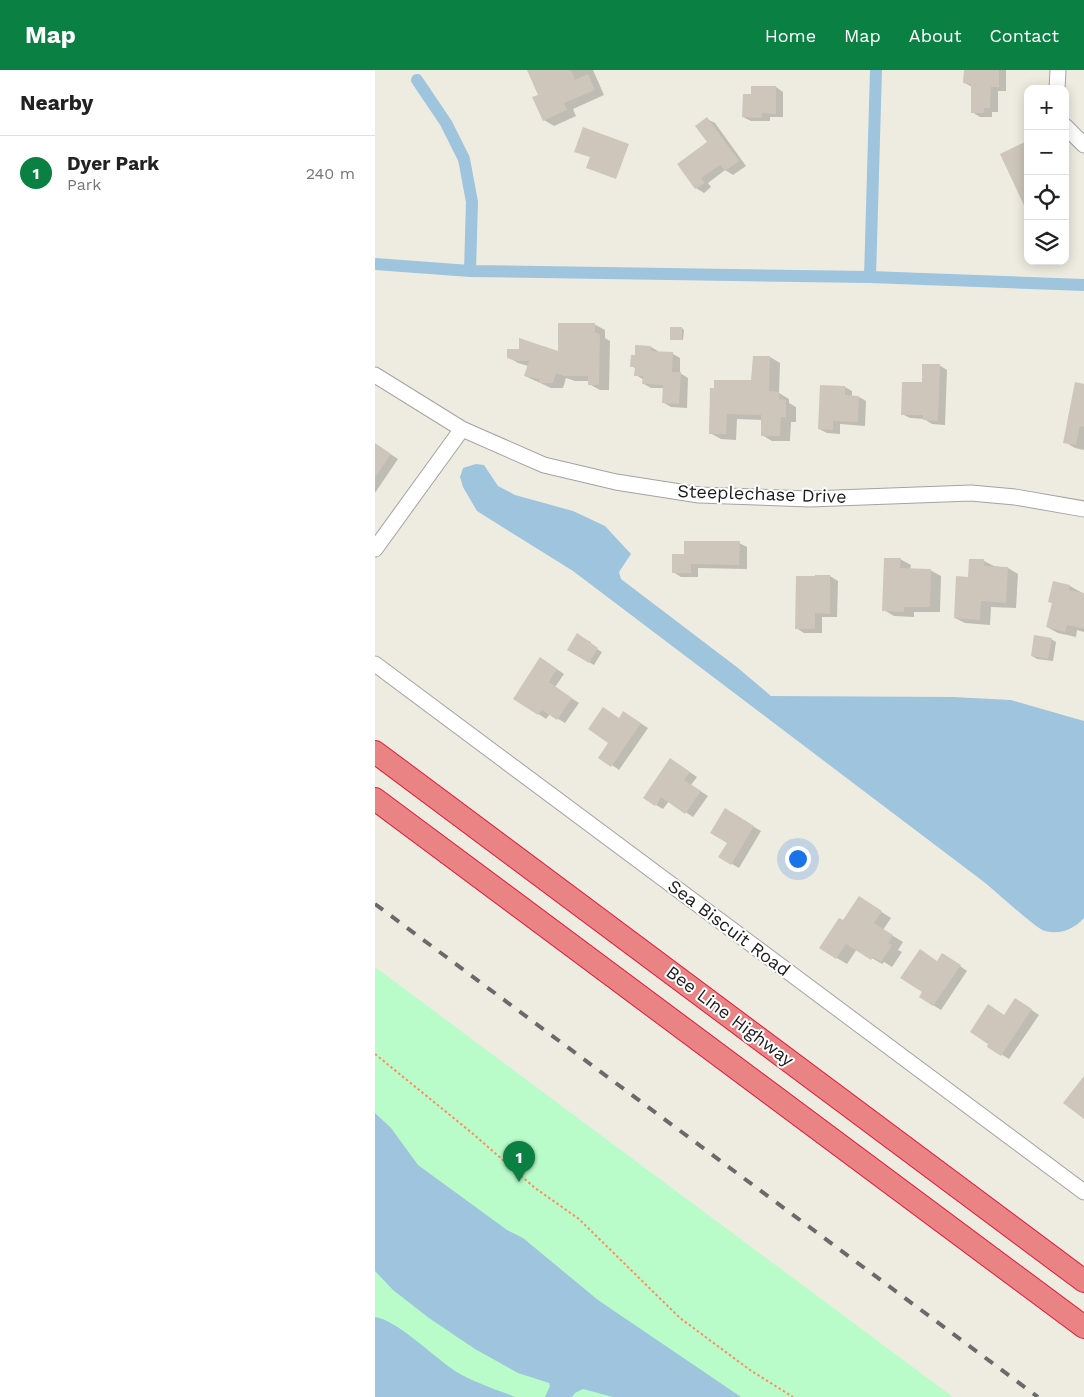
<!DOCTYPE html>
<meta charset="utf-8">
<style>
:root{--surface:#fff;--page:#f2f2f2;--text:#222;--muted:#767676;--line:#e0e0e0;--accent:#0b8043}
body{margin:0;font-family:"Work Sans",sans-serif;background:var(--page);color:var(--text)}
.controls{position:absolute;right:15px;top:15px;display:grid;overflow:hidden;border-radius:10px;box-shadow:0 2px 12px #0003}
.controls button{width:45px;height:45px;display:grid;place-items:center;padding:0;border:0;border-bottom:1px solid var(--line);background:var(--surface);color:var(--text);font:25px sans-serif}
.you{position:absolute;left:422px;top:788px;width:18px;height:18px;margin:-12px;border:4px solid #fff;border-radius:50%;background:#1a73e8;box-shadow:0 0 0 8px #1a73e833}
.badge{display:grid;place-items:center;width:32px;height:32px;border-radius:50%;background:var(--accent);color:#fff;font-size:16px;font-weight:700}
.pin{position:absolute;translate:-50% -41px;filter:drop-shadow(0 1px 2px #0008)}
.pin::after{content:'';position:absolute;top:26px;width:18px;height:15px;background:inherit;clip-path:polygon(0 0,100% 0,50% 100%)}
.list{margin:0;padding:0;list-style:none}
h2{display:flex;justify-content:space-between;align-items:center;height:65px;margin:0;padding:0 20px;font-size:21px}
h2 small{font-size:16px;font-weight:400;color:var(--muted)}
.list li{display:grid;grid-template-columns:32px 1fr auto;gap:15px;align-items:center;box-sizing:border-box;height:75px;padding:0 20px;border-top:1px solid var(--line)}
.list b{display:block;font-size:19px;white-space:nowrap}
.list p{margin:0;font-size:16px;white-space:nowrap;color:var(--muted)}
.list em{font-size:16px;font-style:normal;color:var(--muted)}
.icon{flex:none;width:28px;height:28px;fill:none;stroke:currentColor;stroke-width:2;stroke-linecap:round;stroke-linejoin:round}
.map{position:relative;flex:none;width:709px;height:1327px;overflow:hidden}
header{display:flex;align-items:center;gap:30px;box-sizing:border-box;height:70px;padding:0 25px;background:var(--accent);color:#fff}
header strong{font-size:24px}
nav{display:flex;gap:28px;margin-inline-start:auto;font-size:18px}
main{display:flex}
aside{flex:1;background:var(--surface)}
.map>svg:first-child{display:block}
.park{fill:#b9fcca}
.water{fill:#9ec4de}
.shadow{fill:#0003}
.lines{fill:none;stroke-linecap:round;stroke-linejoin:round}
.canal{stroke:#9ec4de;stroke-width:12}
.building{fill:#cec6ba}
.minor-casing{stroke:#a3a3a3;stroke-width:17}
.highway-casing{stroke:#df1b3b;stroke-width:24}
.path{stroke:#ff8c60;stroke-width:2;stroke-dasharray:2.5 2.5;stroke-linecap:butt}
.minor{stroke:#fff;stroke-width:15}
.highway{stroke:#ea8384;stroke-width:22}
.rail{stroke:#6a6a6a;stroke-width:4;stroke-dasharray:10 10;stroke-linecap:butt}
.labels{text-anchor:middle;stroke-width:4;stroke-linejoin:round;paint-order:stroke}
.street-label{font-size:18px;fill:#1c1c1c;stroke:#fff}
</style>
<header>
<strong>Map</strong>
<nav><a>Home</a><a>Map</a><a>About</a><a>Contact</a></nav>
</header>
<main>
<aside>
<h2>Nearby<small></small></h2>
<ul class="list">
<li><span class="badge">1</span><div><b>Dyer Park</b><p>Park</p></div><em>240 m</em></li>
</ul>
</aside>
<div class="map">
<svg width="709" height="1327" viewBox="0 0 709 1327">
<rect width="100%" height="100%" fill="#eeece0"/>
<path class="park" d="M 0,897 L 578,1327 L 0,1327 Z"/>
<path class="water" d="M 101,394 L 109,395 L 123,416 L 140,425 L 198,441 L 230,456 L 256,484 L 244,502 L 246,509 L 363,598 L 396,626 L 578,627 L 636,630 L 709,651 L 709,848 C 699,859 686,865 670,861 C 663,860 619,820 609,812 L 198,501 L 102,441 L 88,417 L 85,407 L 88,398 Z
M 0,1043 L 16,1058 L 43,1095 L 132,1160 L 148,1168 L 223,1230 L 366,1327 L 238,1327 L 208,1319 L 200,1323 L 197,1327 L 170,1327 L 175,1316 L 174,1313 L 143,1303 L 100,1279 L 54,1248 L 18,1220 L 0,1201 Z
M 0,1247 C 22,1250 59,1287 80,1301 C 98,1312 120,1319 140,1327 L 0,1327 Z"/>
<path class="shadow" d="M 153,0 L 218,0 L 229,25 L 198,39 L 201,46 L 179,56 L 169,50 L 164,25 Z
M 590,0 L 631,0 L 631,21 L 623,21 L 623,42 L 617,42 L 617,47 L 605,47 L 597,42 L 597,17 L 590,13 Z
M 401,17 L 408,22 L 408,47 L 395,47 L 395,51 L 376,51 L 368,47 L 377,25 Z
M 332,49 L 340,53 L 371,96 L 358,105 L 350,100 L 333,113 L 336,117 L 329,123 L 321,118 L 334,73 Z
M 219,254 L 230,260 L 230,268 L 235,271 L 234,320 L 225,320 L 214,314 L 214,311 L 200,311 L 191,308 L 188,318 L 176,318 L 150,306 L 153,296 L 143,293 L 133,287 L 185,282 Z
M 307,258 L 309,260 L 308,270 L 298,270 Z
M 276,277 L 283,281 L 283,283 L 298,284 L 305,288 L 305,303 L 313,308 L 312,338 L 296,337 L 289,333 L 289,318 L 276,318 L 269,314 L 269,310 L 261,305 L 261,299 L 257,296 L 261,287 Z
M 395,287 L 405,293 L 404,323 L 414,329 L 414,333 L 421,337 L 421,352 L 416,352 L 415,371 L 397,371 L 387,365 L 388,350 L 362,349 L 361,370 L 346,369 L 335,363 L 378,312 Z
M 564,295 L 572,300 L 570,355 L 557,354 L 549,349 L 535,348 L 527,344 L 548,314 Z
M 709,315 L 709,380 L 700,378 L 690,372 Z
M 470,317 L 477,321 L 477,327 L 484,327 L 491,331 L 490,356 L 465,354 L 465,364 L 452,363 L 444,359 Z
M 0,374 L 23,389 L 0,423 Z
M 364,473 L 372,477 L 372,499 L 323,498 L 323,507 L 306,507 L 298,502 L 310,486 Z
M 525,489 L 536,495 L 535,500 L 555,500 L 566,506 L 565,542 L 539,542 L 539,547 L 519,546 L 509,540 Z
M 595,490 L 609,491 L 619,496 L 633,498 L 643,504 L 641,538 L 616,537 L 615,555 L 590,553 L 580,548 L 594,508 Z
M 441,506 L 455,506 L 463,511 L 462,547 L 447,547 L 447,563 L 429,563 L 421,558 Z
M 695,516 L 709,524 L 709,562 L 702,560 L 701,567 L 683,563 L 672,557 L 678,534 L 674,531 Z
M 202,565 L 216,572 L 215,575 L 227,582 L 219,595 L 193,580 Z
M 676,569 L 681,572 L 678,591 L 662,589 L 657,586 Z
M 173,593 L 189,604 L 180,617 L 204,633 L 190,653 L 175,644 L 171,649 L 140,628 Z
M 256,647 L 273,658 L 244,700 L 237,695 L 234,673 L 245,649 Z
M 303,694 L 322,707 L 316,715 L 333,726 L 318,747 L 294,731 L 288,739 L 281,735 Z
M 350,740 L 386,761 L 364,798 L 345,787 L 353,773 Z
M 494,834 L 516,848 L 508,860 L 528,872 L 523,880 L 527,882 L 517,897 L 509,892 L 507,894 L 482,879 L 472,894 L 445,878 L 469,852 Z
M 575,889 L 592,901 L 566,940 L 545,927 L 563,892 Z
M 648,934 L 664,945 L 634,989 L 613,976 L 630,946 Z"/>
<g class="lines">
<path class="canal" d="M 42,10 L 71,53 L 89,89 L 97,132 L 95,201
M 0,194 L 95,201 L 495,207 L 709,215
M 495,207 L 501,0"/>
</g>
<path class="building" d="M 152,0 L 196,0 L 200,10 L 213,4 L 220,20 L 189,33 L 192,40 L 168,51 L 157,27 L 163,25 Z
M 589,0 L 624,0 L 624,17 L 616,17 L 615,38 L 609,38 L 609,43 L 596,43 L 596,14 L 588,13 Z
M 376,16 L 401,16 L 401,44 L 387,43 L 387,48 L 367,47 L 368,24 L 376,24 Z
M 332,47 L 364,91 L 350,101 L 345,95 L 326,108 L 330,113 L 320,119 L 302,94 L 332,72 L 320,56 Z
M 208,57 L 254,74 L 241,109 L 211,98 L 215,87 L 199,82 Z
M 650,72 L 653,78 L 653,144 L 625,84 Z
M 183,253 L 220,253 L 220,262 L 225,264 L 224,315 L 213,315 L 213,306 L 189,306 L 181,303 L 178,313 L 164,313 L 164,309 L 149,306 L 154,291 L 141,291 L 132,288 L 132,279 L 144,279 L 144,268 L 183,281 Z
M 295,257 L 307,257 L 307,270 L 295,270 Z
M 260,275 L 276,276 L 276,281 L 298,282 L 297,302 L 306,302 L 304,334 L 287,333 L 288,315 L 267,314 L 268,306 L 259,306 L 260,297 L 255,297 L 256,285 L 260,285 Z
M 378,286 L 395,286 L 394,321 L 404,322 L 404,329 L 411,330 L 411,347 L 406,347 L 405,366 L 386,366 L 386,345 L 352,344 L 351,364 L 334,364 L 335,318 L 339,318 L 339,310 L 376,310 Z
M 547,294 L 565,294 L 563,351 L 548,350 L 548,345 L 526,345 L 527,312 L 547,312 Z
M 700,312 L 709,314 L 709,357 L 705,356 L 701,375 L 688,373 Z
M 445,315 L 470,316 L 470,325 L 484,326 L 483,352 L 458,351 L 458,360 L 443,359 Z
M 0,373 L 16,384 L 0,408 Z
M 309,471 L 365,471 L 364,495 L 316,494 L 316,503 L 297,503 L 297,484 L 309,484 Z
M 509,488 L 526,488 L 525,498 L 556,499 L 555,537 L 529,537 L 529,542 L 507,541 Z
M 594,489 L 609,489 L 609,496 L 633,497 L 631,533 L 606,531 L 605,550 L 579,548 L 581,506 L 593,507 Z
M 440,505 L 455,505 L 455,544 L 440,543 L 440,559 L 420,559 L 421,506 L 440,506 Z
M 678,511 L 695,515 L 694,520 L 709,523 L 709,559 L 692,555 L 690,562 L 671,557 L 677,533 L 673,532 Z
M 202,563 L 223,578 L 214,593 L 192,580 Z
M 659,565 L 677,568 L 673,589 L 656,586 Z
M 165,587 L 182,599 L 174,612 L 197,628 L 182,650 L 167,640 L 163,645 L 138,629 Z
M 228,637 L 244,648 L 248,641 L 266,653 L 236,697 L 223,688 L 233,673 L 213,659 Z
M 295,688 L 315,702 L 309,710 L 326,721 L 310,744 L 286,727 L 280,736 L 268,728 Z
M 350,738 L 379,756 L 356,795 L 343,787 L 352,773 L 335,763 Z
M 484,826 L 507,841 L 499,853 L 518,865 L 513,873 L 517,875 L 506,892 L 498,887 L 496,890 L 471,874 L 461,889 L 444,878 L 464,848 L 468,850 Z
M 545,879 L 562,891 L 567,883 L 586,895 L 558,936 L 544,927 L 547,922 L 525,908 Z
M 640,928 L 657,939 L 626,986 L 612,977 L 613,974 L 595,962 L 613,934 L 629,945 Z
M 709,1006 L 709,1049 L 688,1033 Z"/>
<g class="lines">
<defs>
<path id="minor" d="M 682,19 L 683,0
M 690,56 L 709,75
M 0,305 L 87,359 L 169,395 L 241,412 L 324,425 L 435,429 L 596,423 L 640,427 L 709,439
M 0,479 L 87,359
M 0,594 L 709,1122"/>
<path id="highway" d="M 0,682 L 709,1211
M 0,729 L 709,1257"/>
</defs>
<use href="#minor" class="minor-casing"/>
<use href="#highway" class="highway-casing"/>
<path class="path" d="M 0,984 L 97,1063 L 160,1118 L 204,1149 L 305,1248 L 375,1300 L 418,1327"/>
<use href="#minor" class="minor"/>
<use href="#highway" class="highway"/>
<path class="rail" d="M 0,834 L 663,1327"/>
</g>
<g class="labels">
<g class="street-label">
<text transform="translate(387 424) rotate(2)" y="6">Steeplechase Drive</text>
<text transform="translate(354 858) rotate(37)" y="6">Sea Biscuit Road</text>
<text transform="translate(355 946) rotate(37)" y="6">Bee Line Highway</text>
</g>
</g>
</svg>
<div class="controls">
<button>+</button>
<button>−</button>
<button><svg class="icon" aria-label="locate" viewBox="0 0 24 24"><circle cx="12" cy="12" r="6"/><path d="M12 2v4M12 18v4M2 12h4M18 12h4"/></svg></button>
<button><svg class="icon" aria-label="layers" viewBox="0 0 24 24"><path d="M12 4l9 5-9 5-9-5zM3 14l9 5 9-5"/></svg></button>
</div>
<div class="you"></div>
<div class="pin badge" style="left:144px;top:1112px">1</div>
</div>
</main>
